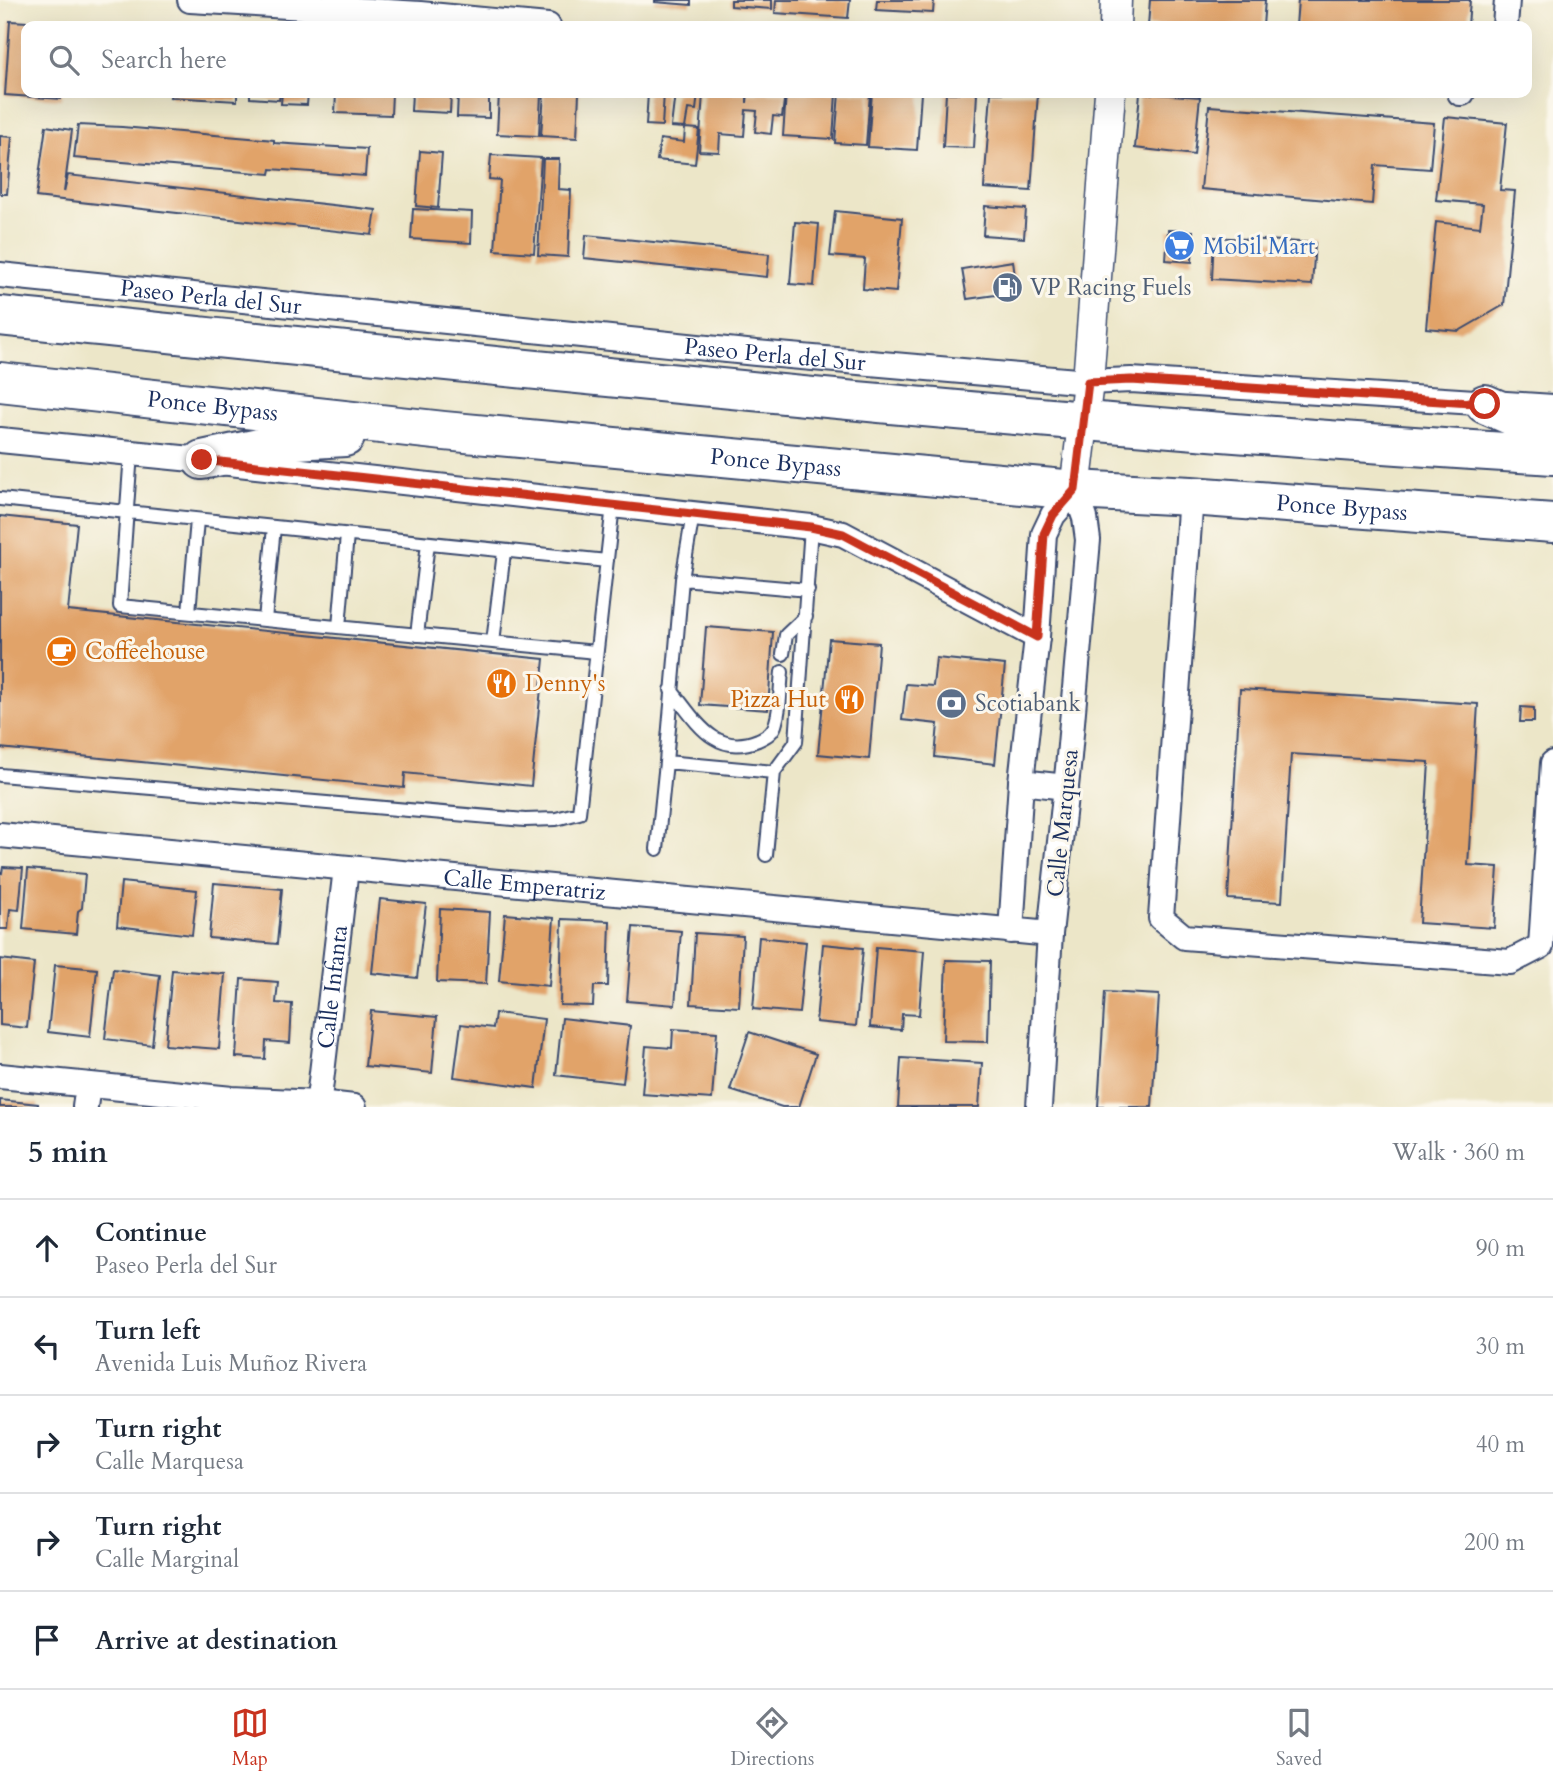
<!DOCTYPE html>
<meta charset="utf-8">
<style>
:root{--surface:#fff;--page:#f2f2f3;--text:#1f2937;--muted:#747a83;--line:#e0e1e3;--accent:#c8321e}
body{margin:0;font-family:Cardo,serif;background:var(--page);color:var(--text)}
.stop{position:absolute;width:21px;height:21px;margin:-16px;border:5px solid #c8321e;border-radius:50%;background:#fff}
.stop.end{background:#c8321e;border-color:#fff;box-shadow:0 2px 7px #0008}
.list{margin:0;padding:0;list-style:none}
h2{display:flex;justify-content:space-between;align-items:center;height:91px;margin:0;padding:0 28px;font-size:30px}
h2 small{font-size:23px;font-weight:400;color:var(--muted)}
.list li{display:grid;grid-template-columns:46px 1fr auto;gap:21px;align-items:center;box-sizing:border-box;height:98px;padding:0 28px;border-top:2px solid var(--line)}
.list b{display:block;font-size:26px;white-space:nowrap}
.list p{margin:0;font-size:23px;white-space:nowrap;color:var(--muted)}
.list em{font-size:23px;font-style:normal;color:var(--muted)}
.icon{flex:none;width:38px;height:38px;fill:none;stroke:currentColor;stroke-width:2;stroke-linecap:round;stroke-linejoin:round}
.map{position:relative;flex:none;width:1553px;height:1107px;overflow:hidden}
.search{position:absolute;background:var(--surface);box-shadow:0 7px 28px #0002;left:21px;right:21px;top:21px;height:77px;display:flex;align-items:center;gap:18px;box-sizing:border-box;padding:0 24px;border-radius:14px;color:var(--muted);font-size:26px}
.sheet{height:581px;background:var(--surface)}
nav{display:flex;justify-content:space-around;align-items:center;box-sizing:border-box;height:98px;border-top:2px solid var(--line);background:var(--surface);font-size:19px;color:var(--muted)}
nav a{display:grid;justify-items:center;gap:4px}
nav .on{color:var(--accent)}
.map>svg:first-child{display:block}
.building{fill:#e1a369}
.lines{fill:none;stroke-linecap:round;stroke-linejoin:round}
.service-casing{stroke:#3a4a6e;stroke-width:16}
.minor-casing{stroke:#3a4a6e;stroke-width:28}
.tertiary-casing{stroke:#3a4a6e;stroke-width:33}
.trunk-casing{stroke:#3a4a6e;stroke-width:42}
.service{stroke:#fff;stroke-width:12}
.minor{stroke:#fff;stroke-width:24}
.tertiary{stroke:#fff;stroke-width:30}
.trunk{stroke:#fff;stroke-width:38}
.route{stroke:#c8321e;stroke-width:9}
.labels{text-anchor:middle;stroke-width:6;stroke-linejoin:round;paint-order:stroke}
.shop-label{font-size:23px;fill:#366cbe;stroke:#fbf7ec;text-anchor:start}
.service-label{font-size:23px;fill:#4e5e75;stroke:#fbf7ec;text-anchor:start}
.street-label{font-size:23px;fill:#1b2f5e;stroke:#fbf7ec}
.food-label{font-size:23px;fill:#c56008;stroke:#fbf7ec;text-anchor:start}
</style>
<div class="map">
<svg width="1553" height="1107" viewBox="0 0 1553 1107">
<rect width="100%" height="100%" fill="#fbf7ec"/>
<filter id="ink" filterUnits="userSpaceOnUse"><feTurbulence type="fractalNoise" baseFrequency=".0143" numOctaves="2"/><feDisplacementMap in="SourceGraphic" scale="14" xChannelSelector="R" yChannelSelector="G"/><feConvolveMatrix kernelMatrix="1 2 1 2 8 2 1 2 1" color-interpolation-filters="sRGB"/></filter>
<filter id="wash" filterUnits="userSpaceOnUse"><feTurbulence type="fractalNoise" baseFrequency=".00686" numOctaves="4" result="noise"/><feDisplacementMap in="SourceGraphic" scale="28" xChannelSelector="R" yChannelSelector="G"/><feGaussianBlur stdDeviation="1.57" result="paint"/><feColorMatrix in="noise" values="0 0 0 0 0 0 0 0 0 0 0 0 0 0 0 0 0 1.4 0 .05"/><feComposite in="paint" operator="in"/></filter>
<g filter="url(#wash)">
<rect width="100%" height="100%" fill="#ece6c8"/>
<g id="blocks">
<path class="building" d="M 655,0 L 691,0 L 691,5 L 655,2 Z
M 731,0 L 772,0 L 772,9 L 731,6 Z
M 776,0 L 850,0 L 848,18 L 775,13 Z
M 877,0 L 934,0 L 933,13 L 876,10 Z
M 1150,0 L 1265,0 L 1263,26 L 1148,26 Z
M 1298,0 L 1470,0 L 1468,26 L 1296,26 Z
M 10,21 L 63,24 L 63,26 L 26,26 L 26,93 L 62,93 L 61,99 L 5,95 Z
M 171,93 L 237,93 L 237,101 L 170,97 Z
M 250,93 L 280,93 L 279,100 L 250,98 Z
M 282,93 L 308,93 L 307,105 L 281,104 Z
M 336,93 L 392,93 L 391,115 L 335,113 Z
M 412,93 L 451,93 L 450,113 L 411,111 Z
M 458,93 L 489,93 L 489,118 L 457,117 Z
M 499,93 L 541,93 L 539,136 L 497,134 Z
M 544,93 L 579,93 L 577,138 L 541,136 Z
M 648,93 L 664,93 L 662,126 L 646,125 Z
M 675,93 L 698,93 L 696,110 L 688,109 L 685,128 L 671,127 Z
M 703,93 L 747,93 L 747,103 L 748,93 L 785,93 L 782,117 L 773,116 L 771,134 L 755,132 L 757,111 L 746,110 L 744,136 L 720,134 L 719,152 L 699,151 Z
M 786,93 L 836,93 L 833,139 L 783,136 Z
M 839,93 L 870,93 L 866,145 L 835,143 Z
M 872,93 L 921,93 L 917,150 L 868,147 Z
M 946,93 L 977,93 L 974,148 L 943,147 Z
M 991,93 L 1038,93 L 1031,191 L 984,188 Z
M 1140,93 L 1200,97 L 1194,155 L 1135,148 Z
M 1209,106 L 1434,123 L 1430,169 L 1375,165 L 1372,204 L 1201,189 Z
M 1445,117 L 1507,123 L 1500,190 L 1515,191 L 1504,305 L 1459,331 L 1426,328 L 1436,222 L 1480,227 L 1483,204 L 1436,200 Z
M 78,125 L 122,127 L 274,140 L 274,143 L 367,149 L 365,176 L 271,169 L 270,174 L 74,158 Z
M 46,126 L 72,130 L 64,192 L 68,175 L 376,210 L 372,235 L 36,197 Z
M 685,128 L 699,129 L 695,164 L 657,160 L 660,139 L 684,142 Z
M 0,136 L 12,137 L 7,194 L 0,194 Z
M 420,151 L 442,153 L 438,208 L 416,206 Z
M 491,155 L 541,158 L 534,253 L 495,250 L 500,180 L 489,179 Z
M 543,159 L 559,159 L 558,189 L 571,190 L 568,257 L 538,255 Z
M 985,206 L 1026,209 L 1024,238 L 983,235 Z
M 413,209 L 472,212 L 471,243 L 411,239 Z
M 835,211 L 902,218 L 896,292 L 863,289 L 865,259 L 830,256 Z
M 795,222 L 819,224 L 814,286 L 790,284 Z
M 1168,230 L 1193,231 L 1192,262 L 1166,260 Z
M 586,235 L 769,254 L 767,277 L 584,258 Z
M 1214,237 L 1315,243 L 1312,285 L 1212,279 Z
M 1013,261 L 1017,292 L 967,299 L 962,269 Z
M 0,516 L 77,524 L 68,611 L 544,659 L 531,786 L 405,773 L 404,788 L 0,748 Z
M 706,627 L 773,632 L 768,710 L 700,705 Z
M 829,639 L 879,643 L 869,759 L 818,754 Z
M 936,658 L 1005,665 L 995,764 L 935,757 L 938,724 L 902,720 L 906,684 L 933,686 Z
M 1240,689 L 1478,704 L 1468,865 L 1498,867 L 1494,928 L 1419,923 L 1429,762 L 1291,754 L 1282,902 L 1228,899 Z
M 1521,707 L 1534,708 L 1534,722 L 1520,722 Z
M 3,867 L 23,868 L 19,910 L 10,909 L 8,929 L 0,929 L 0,872 L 2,873 Z
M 28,869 L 85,874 L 82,908 L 78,911 L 76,934 L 23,929 Z
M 121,882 L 197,890 L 192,935 L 117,926 Z
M 214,883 L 282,889 L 277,944 L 209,938 Z
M 380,899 L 426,904 L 417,978 L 372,973 Z
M 440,909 L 490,912 L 486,984 L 437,982 Z
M 505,914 L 554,918 L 549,986 L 499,981 Z
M 562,919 L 610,921 L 608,986 L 594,986 L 593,1006 L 560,1005 Z
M 633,927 L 681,931 L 675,1005 L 627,1001 Z
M 695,933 L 743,936 L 739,1007 L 691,1004 Z
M 759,937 L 806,942 L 799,1013 L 753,1009 Z
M 823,944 L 863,948 L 856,1026 L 816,1022 Z
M 876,947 L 924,951 L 919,1015 L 902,1014 L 901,1030 L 870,1027 Z
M 0,959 L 34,963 L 27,1028 L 0,1025 Z
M 946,960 L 990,961 L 988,1042 L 943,1041 Z
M 55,965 L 97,969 L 90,1037 L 48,1032 Z
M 113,969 L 160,975 L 152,1045 L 105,1039 Z
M 172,970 L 225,974 L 219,1049 L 165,1045 Z
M 241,979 L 278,982 L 276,1003 L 292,1004 L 290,1043 L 266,1041 L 265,1059 L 236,1057 Z
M 1105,992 L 1159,995 L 1152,1107 L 1098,1107 Z
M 371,1011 L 437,1017 L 432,1073 L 365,1066 Z
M 495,1013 L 544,1019 L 536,1088 L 454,1077 L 461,1024 L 493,1028 Z
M 562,1018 L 630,1026 L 623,1083 L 556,1075 Z
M 673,1029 L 717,1032 L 712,1099 L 642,1094 L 646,1046 L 672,1048 Z
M 749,1032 L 816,1054 L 799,1107 L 782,1107 L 730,1090 Z
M 901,1058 L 982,1063 L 979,1107 L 898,1107 Z
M 0,1100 L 38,1104 L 38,1107 L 0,1107 Z"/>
</g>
</g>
<g filter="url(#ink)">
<use href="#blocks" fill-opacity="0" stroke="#3a4a6e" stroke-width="2"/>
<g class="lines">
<defs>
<path id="service" d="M 131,453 L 120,606 L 596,652
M 0,499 L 607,561
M 693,514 L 682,579 L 666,762 L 774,772 L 796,742 L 811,527
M 682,579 L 808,590
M 189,612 L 197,520
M 265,620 L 274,527
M 339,627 L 347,535
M 417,635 L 428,543
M 493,642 L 504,552
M 783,654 L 786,635 L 806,616
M 671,690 C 695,719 714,758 758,740 C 767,736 774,732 776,722 C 781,706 780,688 782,672
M 0,775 L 525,820 L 556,819 L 579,813 L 613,505
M 657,849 L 666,762
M 766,855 L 774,772"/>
<g id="minor">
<path d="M 190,0 L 420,14 L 548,26"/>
<path d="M 1505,26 L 1507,0"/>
<path d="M 1460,93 L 1462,93"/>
<path id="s1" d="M 0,275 L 756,353 L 1088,382 L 1131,380 L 1553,407"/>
<path d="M 0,440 L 202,460 L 811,527 L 843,534 L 1037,637"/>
<path d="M 1191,496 L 1161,918 L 1184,937 L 1510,962 L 1541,946 L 1553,763"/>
<path d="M 1021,782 L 1066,787"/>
<path id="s2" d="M 0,835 L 1050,934"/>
<path d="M 1011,931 L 1021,782 L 1037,637 L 1044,534 L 1053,515 L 1075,490 L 1085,518 L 1088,540 L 1068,768 L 1050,934 L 1039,1107"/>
<path d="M 0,1076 L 232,1099 L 318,1103 L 354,1107"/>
<path d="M 85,1107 L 88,1085"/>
<path id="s3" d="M 318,1107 L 346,868"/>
</g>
<path id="tertiary" d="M 1115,26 L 1116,0
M 1075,490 L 1088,382 L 1110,93"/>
<g id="trunk">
<path d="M 0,316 C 517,368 1034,424 1553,455"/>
<path id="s4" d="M 0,382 L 444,431 L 1075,490 L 1191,496 L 1553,523"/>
<path d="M 1485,404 L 1553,434"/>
<path d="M 202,460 L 296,440 L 345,437"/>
</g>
</defs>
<use href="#service" class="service-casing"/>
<use href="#minor" class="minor-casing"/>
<use href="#tertiary" class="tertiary-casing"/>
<use href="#trunk" class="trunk-casing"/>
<use href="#service" class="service"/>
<use href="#minor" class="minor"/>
<use href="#tertiary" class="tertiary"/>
<use href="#trunk" class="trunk"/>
</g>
</g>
<g class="lines" filter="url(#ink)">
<path class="route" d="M 202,460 L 811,527 L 843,534 L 1037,637 L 1044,534 L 1053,515 L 1075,490 L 1088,382 L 1131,380 L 1485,404"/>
</g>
<defs>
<symbol id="supermarket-disc" viewBox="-11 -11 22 22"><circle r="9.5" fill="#3f7fe0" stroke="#fbf7ec"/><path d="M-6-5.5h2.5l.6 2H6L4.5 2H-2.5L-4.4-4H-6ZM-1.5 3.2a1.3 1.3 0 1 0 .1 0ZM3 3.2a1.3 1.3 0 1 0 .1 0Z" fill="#fff"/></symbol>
<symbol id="fuel-disc" viewBox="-11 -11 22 22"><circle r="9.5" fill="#5c6f8a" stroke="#fbf7ec"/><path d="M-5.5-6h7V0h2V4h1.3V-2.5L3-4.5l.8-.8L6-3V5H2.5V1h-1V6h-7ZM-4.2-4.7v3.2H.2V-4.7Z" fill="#fff"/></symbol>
<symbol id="cafe-disc" viewBox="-11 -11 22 22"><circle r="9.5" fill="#e8710a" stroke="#fbf7ec"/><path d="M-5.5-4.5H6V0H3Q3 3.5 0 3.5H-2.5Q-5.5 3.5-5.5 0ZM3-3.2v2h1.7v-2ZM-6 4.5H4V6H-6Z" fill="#fff"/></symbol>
<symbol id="restaurant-disc" viewBox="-11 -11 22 22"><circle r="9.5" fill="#e8710a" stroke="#fbf7ec"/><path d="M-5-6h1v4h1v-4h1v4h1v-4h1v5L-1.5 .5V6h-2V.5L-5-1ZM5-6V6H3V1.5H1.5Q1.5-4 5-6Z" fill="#fff"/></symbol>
<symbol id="bank-disc" viewBox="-11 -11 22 22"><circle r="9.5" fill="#5c6f8a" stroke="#fbf7ec"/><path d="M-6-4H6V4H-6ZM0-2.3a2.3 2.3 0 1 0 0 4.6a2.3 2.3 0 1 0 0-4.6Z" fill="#fff"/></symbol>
</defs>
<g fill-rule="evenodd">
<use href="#supermarket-disc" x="1162" y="228" width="35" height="35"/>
<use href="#fuel-disc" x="990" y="270" width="35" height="35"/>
<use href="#cafe-disc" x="44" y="634" width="35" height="35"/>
<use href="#restaurant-disc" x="484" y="666" width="35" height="35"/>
<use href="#restaurant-disc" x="832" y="682" width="35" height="35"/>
<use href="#bank-disc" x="934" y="686" width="35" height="35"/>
</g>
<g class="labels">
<g class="shop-label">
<text x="1203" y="254">Mobil Mart</text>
</g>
<g class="service-label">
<text x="1030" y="295">VP Racing Fuels</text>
<text x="975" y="711">Scotiabank</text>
</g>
<g class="street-label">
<text dy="8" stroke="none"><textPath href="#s1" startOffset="212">Paseo Perla del Sur</textPath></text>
<text dy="8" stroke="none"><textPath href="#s1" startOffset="779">Paseo Perla del Sur</textPath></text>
<text dy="8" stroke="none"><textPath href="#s4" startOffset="214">Ponce Bypass</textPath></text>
<text dy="8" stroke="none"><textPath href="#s4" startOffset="780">Ponce Bypass</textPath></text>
<text dy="8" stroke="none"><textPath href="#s4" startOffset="1348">Ponce Bypass</textPath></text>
<text transform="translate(1062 823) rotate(-84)" y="8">Calle Marquesa</text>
<text dy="8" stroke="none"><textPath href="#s2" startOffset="527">Calle Emperatriz</textPath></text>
<text dy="8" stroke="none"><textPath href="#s3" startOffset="121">Calle Infanta</textPath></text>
</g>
<g class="food-label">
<text x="85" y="659">Coffeehouse</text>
<text x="525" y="691">Denny's</text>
<text x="826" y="707" text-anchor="end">Pizza Hut</text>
</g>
</g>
</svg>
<div class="stop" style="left:1485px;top:404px"></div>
<div class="stop end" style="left:202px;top:460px"></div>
<div class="search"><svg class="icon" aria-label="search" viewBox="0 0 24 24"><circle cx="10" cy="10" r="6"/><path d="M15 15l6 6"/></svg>Search here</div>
</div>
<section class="sheet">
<h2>5 min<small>Walk · 360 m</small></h2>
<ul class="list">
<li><svg class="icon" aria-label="ahead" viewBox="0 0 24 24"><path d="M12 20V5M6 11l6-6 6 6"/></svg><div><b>Continue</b><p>Paseo Perla del Sur</p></div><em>90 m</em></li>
<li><svg class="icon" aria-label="left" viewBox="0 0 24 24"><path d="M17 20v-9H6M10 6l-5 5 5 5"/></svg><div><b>Turn left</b><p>Avenida Luis Muñoz Rivera</p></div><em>30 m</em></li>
<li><svg class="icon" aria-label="right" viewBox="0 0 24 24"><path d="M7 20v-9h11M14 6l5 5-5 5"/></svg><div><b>Turn right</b><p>Calle Marquesa</p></div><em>40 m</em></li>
<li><svg class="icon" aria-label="right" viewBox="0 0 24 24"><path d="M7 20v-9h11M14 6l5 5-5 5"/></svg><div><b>Turn right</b><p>Calle Marginal</p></div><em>200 m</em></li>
<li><svg class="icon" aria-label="arrive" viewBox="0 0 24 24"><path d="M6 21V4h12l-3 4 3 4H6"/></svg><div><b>Arrive at destination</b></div></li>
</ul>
</section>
<nav>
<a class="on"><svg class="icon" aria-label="map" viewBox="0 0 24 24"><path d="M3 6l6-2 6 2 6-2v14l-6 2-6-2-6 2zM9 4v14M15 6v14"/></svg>Map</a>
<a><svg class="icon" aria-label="directions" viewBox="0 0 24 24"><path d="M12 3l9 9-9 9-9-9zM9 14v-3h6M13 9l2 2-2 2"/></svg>Directions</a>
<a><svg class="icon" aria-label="saved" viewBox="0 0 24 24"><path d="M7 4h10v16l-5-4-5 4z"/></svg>Saved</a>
</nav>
